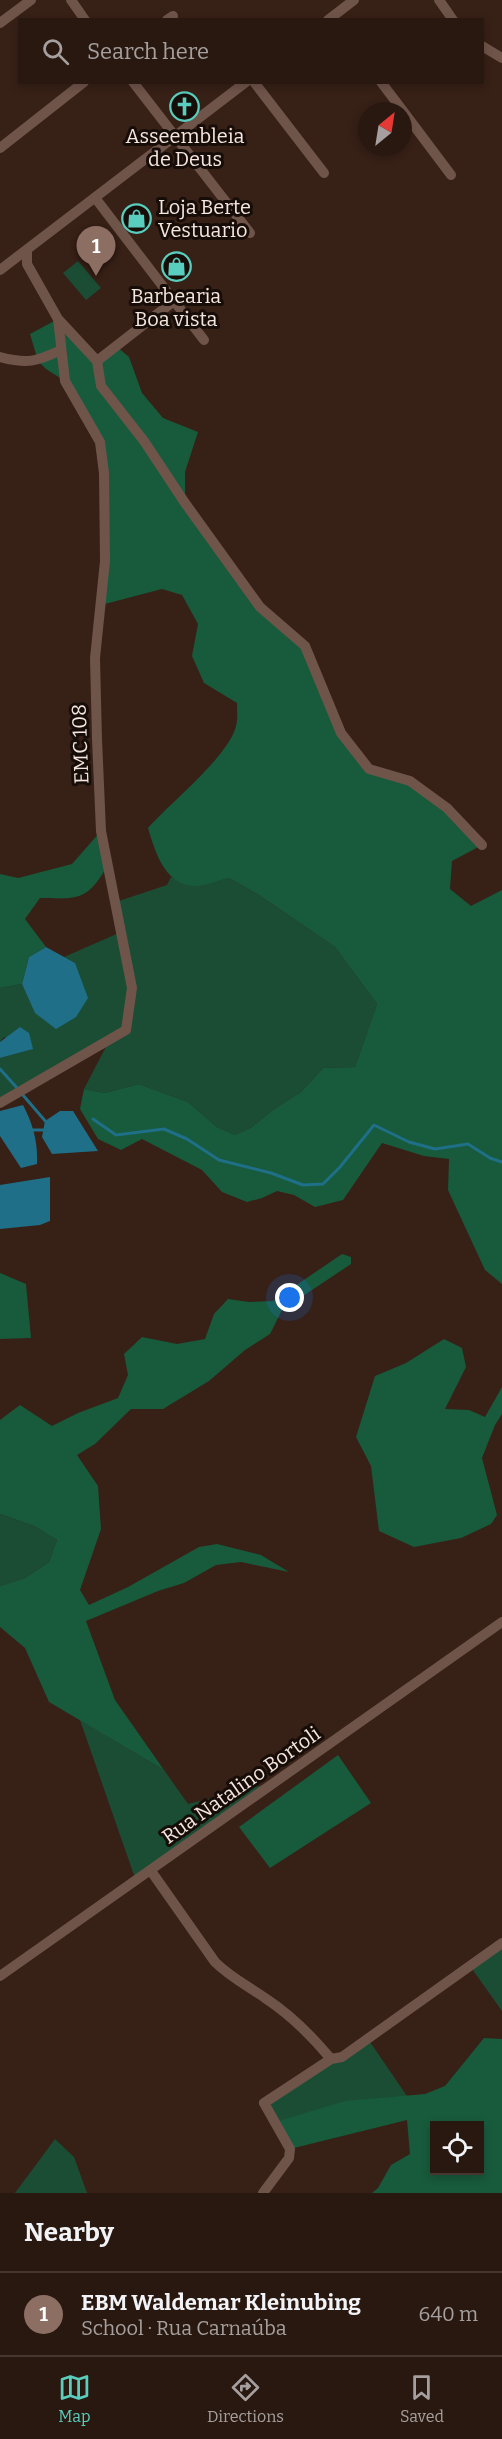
<!DOCTYPE html>
<meta charset="utf-8">
<style>
:root{--surface:#291810;--page:#35251e;--text:#f1f3f6;--muted:#a5a09f;--line:#453730;--accent:#59cebe}
body{margin:0;font-family:Bitter,serif;background:var(--page);color:var(--text)}
.controls{position:absolute;right:18px;bottom:18px;display:grid;overflow:hidden;border-radius:0px;box-shadow:0 3px 9px #0003}
.controls button{width:54px;height:54px;display:grid;place-items:center;padding:0;border:0;border-bottom:2px solid var(--line);background:var(--surface);color:var(--text);font:30px sans-serif}
.compass{position:absolute;left:358px;top:102px;width:54px;height:54px;border-radius:50%;background:var(--surface);box-shadow:0 3px 9px #0003;rotate:30deg}
.you{position:absolute;left:290px;top:1298px;width:21px;height:21px;margin:-15px;border:4px solid #fff;border-radius:50%;background:#1a73e8;box-shadow:0 0 0 9px #1a73e833}
.badge{display:grid;place-items:center;width:39px;height:39px;border-radius:50%;background:var(--accent);color:#fff;font-size:20px;font-weight:700}
.pin{position:absolute;translate:-50% -50px;filter:drop-shadow(0 2px 3px #0008)}
.pin::after{content:'';position:absolute;top:32px;width:21px;height:18px;background:inherit;clip-path:polygon(0 0,100% 0,50% 100%)}
.list{margin:0;padding:0;list-style:none}
h2{display:flex;justify-content:space-between;align-items:center;height:78px;margin:0;padding:0 24px;font-size:26px}
h2 small{font-size:20px;font-weight:400;color:var(--muted)}
.list li{display:grid;grid-template-columns:39px 1fr auto;gap:18px;align-items:center;box-sizing:border-box;height:84px;padding:0 24px;border-top:2px solid var(--line)}
.list b{display:block;font-size:22px;white-space:nowrap}
.list p{margin:0;font-size:20px;white-space:nowrap;color:var(--muted)}
.list em{font-size:20px;font-style:normal;color:var(--muted)}
.icon{flex:none;width:33px;height:33px;fill:none;stroke:currentColor;stroke-width:2;stroke-linecap:round;stroke-linejoin:round}
.map{position:relative;flex:none;width:502px;height:2193px;overflow:hidden}
.search{position:absolute;background:var(--surface);box-shadow:0 3px 9px #0003;left:18px;right:18px;top:18px;height:66px;display:flex;align-items:center;gap:15px;box-sizing:border-box;padding:0 21px;border-radius:0px;color:var(--muted);font-size:22px}
.sheet{height:162px;background:var(--surface)}
nav{display:flex;justify-content:space-around;align-items:center;box-sizing:border-box;height:84px;border-top:2px solid var(--line);background:var(--surface);font-size:16px;color:var(--muted)}
nav a{display:grid;justify-items:center;gap:3px}
nav .on{color:var(--accent)}
.map>svg:first-child{display:block}
.green{fill:#1b4d35}
.forest{fill:#185a3c;fill-rule:evenodd}
.water{fill:#1e6f87}
.lines{fill:none;stroke-linecap:round;stroke-linejoin:round}
.stream{stroke:#1e6f87;stroke-width:3}
.minor{stroke:#6f5449;stroke-width:10}
.labels{text-anchor:middle;stroke-width:6;stroke-linejoin:round;paint-order:stroke}
.poi-label{font-size:20px;fill:#f6e6df;stroke:#170d08}
.street-label{font-size:20px;fill:#f6e6df;stroke:#170d08}
</style>
<div class="map">
<svg width="502" height="2193" viewBox="0 0 502 2193">
<rect width="100%" height="100%" fill="#372016"/>
<path class="green" d="M 78,261 L 101,288 L 86,300 L 63,273 Z
M 171,877 L 192,886 L 229,878 L 259,895 L 335,947 L 377,1004 L 355,1067 L 323,1068 L 301,1092 L 274,1109 L 252,1127 L 235,1135 L 217,1127 L 188,1102 L 139,1084 L 105,1093 L 84,1089 L 109,1041 L 0,1103 L 0,1058 L 32,1049 L 4,1037 L 0,1042 L 0,988 L 22,984 L 35,1012 L 75,963 L 64,957 L 121,932 L 116,902 L 167,885 Z
M 0,1514 L 34,1526 L 57,1540 L 49,1562 L 25,1578 L 0,1586 Z
M 80,1720 L 164,1770 L 188,1804 L 275,1782 L 136,1881 Z
M 502,1943 L 502,2011 L 470,1966 Z
M 368,2039 L 407,2096 L 305,2114 L 275,2122 L 264,2103 Z
M 55,2139 L 74,2157 L 87,2193 L 15,2193 Z"/>
<path class="forest" d="M 58,319 L 97,361 L 116,346 L 129,357 L 142,393 L 163,418 L 198,432 L 185,472 L 185,503 L 260,607 L 305,646 L 341,733 L 369,769 L 410,781 L 482,845 L 452,861 L 450,889 L 471,906 L 502,890 L 502,1284 L 485,1270 L 448,1190 L 449,1159 L 424,1156 L 382,1143 L 343,1200 L 315,1207 L 294,1195 L 277,1191 L 262,1198 L 247,1202 L 222,1192 L 202,1170 L 142,1139 L 121,1150 L 98,1139 L 80,1109 L 84,1089 L 105,1093 L 139,1084 L 188,1102 L 217,1127 L 235,1135 L 252,1127 L 274,1109 L 301,1092 L 323,1068 L 355,1067 L 377,1004 L 335,947 L 259,895 L 229,878 C 219,880 203,887 192,886 C 164,883 155,851 148,828 C 170,803 229,756 236,726 C 238,719 237,710 237,703 L 204,683 L 192,656 L 198,624 L 182,595 L 162,589 L 101,605 L 100,442 L 65,381 L 46,369 L 38,361 L 30,334 Z
M 101,831 L 108,865 C 87,901 79,899 40,898 L 25,919 L 46,947 L 29,957 L 22,984 L 0,988 L 0,874 L 18,878 L 72,864 Z
M 342,1254 L 351,1257 L 351,1264 L 282,1310 L 270,1334 L 245,1350 L 209,1381 L 163,1409 L 131,1409 L 95,1444 L 77,1455 L 98,1486 L 101,1529 L 80,1590 L 89,1605 L 128,1587 L 199,1547 L 217,1544 L 261,1555 L 289,1572 L 241,1562 L 216,1565 L 184,1583 L 158,1591 L 86,1621 L 115,1700 L 164,1770 L 49,1702 L 25,1648 L 0,1627 L 0,1586 L 25,1578 L 49,1562 L 57,1540 L 34,1526 L 0,1514 L 0,1420 L 20,1405 L 52,1426 L 78,1413 L 118,1398 L 128,1375 L 124,1354 L 142,1337 L 177,1344 L 205,1339 L 214,1314 L 228,1299 L 249,1302 L 273,1301 Z
M 0,1273 L 26,1284 L 31,1338 L 0,1339 Z
M 444,1339 L 462,1348 L 466,1367 L 445,1409 L 469,1410 L 485,1417 L 502,1387 L 502,1414 L 495,1425 L 482,1458 L 497,1515 L 491,1524 L 461,1538 L 414,1547 L 379,1531 L 371,1466 L 356,1437 L 375,1376 L 406,1363 Z
M 338,1755 L 371,1803 L 270,1868 L 239,1827 Z
M 484,2038 L 502,2039 L 502,2193 L 372,2193 L 378,2188 L 391,2165 L 410,2154 L 407,2120 L 290,2149 L 275,2122 L 345,2101 L 425,2094 L 445,2086 ZM 434,2126 L 480,2126 L 480,2170 L 434,2170 Z"/>
<path class="water" d="M 46,947 L 75,963 L 88,998 L 76,1017 L 56,1029 L 35,1013 L 22,984 L 29,957 Z
M 20,1027 L 29,1033 L 33,1049 L 0,1058 L 0,1042 Z
M 23,1105 C 33,1124 38,1142 37,1164 L 21,1168 L 0,1136 L 0,1111 Z
M 60,1111 L 73,1111 L 98,1151 L 52,1154 L 42,1137 L 45,1121 Z
M 50,1177 L 50,1221 L 40,1225 L 0,1229 L 0,1185 Z"/>
<g class="lines">
<path class="stream" d="M 0,1069 L 18,1089
M 22,1094 L 47,1123
M 93,1119 L 116,1135 L 164,1129 L 187,1139 L 219,1160 L 271,1173 L 303,1185 L 323,1184 L 340,1167 L 374,1125 L 409,1142 L 435,1149 L 468,1144 L 490,1158 L 502,1162
M 30,1130 L 47,1130"/>
<path class="minor" d="M 71,0 L 85,20
M 439,0 L 453,20
M 167,20 L 173,16
M 328,20 L 354,0
M 0,23 L 31,0
M 482,46 L 502,58
M 133,82 L 250,233
M 254,82 L 324,173
M 381,82 L 403,111
M 403,111 L 451,175
M 0,148 L 84,82
M 96,199 L 204,340
M 27,250 L 27,264 L 58,319 L 97,361 L 101,386 L 144,441 L 185,503 L 260,607 L 305,646 L 341,733 L 369,769 L 410,781 L 447,808 L 482,845
M 0,270 L 246,82
M 0,357 C 27,364 36,362 61,350
M 97,361 L 174,301
M 0,1103 L 126,1030 L 132,988 L 101,831 L 97,739 L 95,658 L 105,561 L 104,473 L 100,442 L 65,381 L 58,319
M 151,1871 L 215,1962 C 230,1977 248,1986 265,1998 C 291,2015 311,2035 331,2059 L 264,2103 L 290,2149 L 289,2158 L 263,2193
M 0,1976 L 502,1622
M 331,2059 L 342,2057 L 502,1943"/>
</g>
<defs>
<symbol id="church-ring" viewBox="-11 -11 22 22"><circle r="9.5" fill="#170d08" stroke="#59cebe" stroke-width="1.5"/><path d="M-1.2-6h2.4v3.5h3.3v2.4h-3.3V6h-2.4V-.1h-3.3v-2.4h3.3Z" fill="#59cebe"/></symbol>
<symbol id="shop-ring" viewBox="-11 -11 22 22"><circle r="9.5" fill="#170d08" stroke="#59cebe" stroke-width="1.5"/><path d="M-5-2.5h2.3a2.7 3.5 0 0 1 5.4 0H5L5.5 6h-11ZM-1.5-2.5h3a1.5 2.3 0 0 0-3 0Z" fill="#59cebe"/></symbol>
</defs>
<g fill-rule="evenodd">
<use href="#church-ring" x="168" y="90" width="33" height="33"/>
<use href="#shop-ring" x="120" y="202" width="33" height="33"/>
<use href="#shop-ring" x="160" y="250" width="33" height="33"/>
</g>
<g class="labels">
<g class="poi-label">
<text x="185" y="143">Asseembleia<tspan x="185" dy="23">de Deus</tspan></text>
<text x="158" y="214" text-anchor="start">Loja Berte<tspan x="158" dy="23">Vestuario</tspan></text>
<text x="176" y="303">Barbearia<tspan x="176" dy="23">Boa vista</tspan></text>
</g>
<g class="street-label">
<text transform="translate(80 744) rotate(-92)" y="7">EMC 108</text>
<text transform="translate(241 1785) rotate(-35)" y="7">Rua Natalino Bortoli</text>
</g>
</g>
</svg>
<div class="controls">
<button><svg class="icon" aria-label="locate" viewBox="0 0 24 24"><circle cx="12" cy="12" r="6"/><path d="M12 2v4M12 18v4M2 12h4M18 12h4"/></svg></button>
</div>
<svg class="compass" viewBox="-18 -18 36 36"><path d="M0-13l5 13h-10z" fill="#e53935"/><path d="M0 13l5-13h-10z" fill="#a5a09f"/></svg>
<div class="you"></div>
<div class="pin badge" style="left:96px;top:276px;background:#8d6e63">1</div>
<div class="search"><svg class="icon" aria-label="search" viewBox="0 0 24 24"><circle cx="10" cy="10" r="6"/><path d="M15 15l6 6"/></svg>Search here</div>
</div>
<section class="sheet">
<h2>Nearby<small></small></h2>
<ul class="list">
<li><span class="badge" style="background:#8d6e63">1</span><div><b>EBM Waldemar Kleinubing</b><p>School · Rua Carnaúba</p></div><em>640 m</em></li>
</ul>
</section>
<nav>
<a class="on"><svg class="icon" aria-label="map" viewBox="0 0 24 24"><path d="M3 6l6-2 6 2 6-2v14l-6 2-6-2-6 2zM9 4v14M15 6v14"/></svg>Map</a>
<a><svg class="icon" aria-label="directions" viewBox="0 0 24 24"><path d="M12 3l9 9-9 9-9-9zM9 14v-3h6M13 9l2 2-2 2"/></svg>Directions</a>
<a><svg class="icon" aria-label="saved" viewBox="0 0 24 24"><path d="M7 4h10v16l-5-4-5 4z"/></svg>Saved</a>
</nav>
